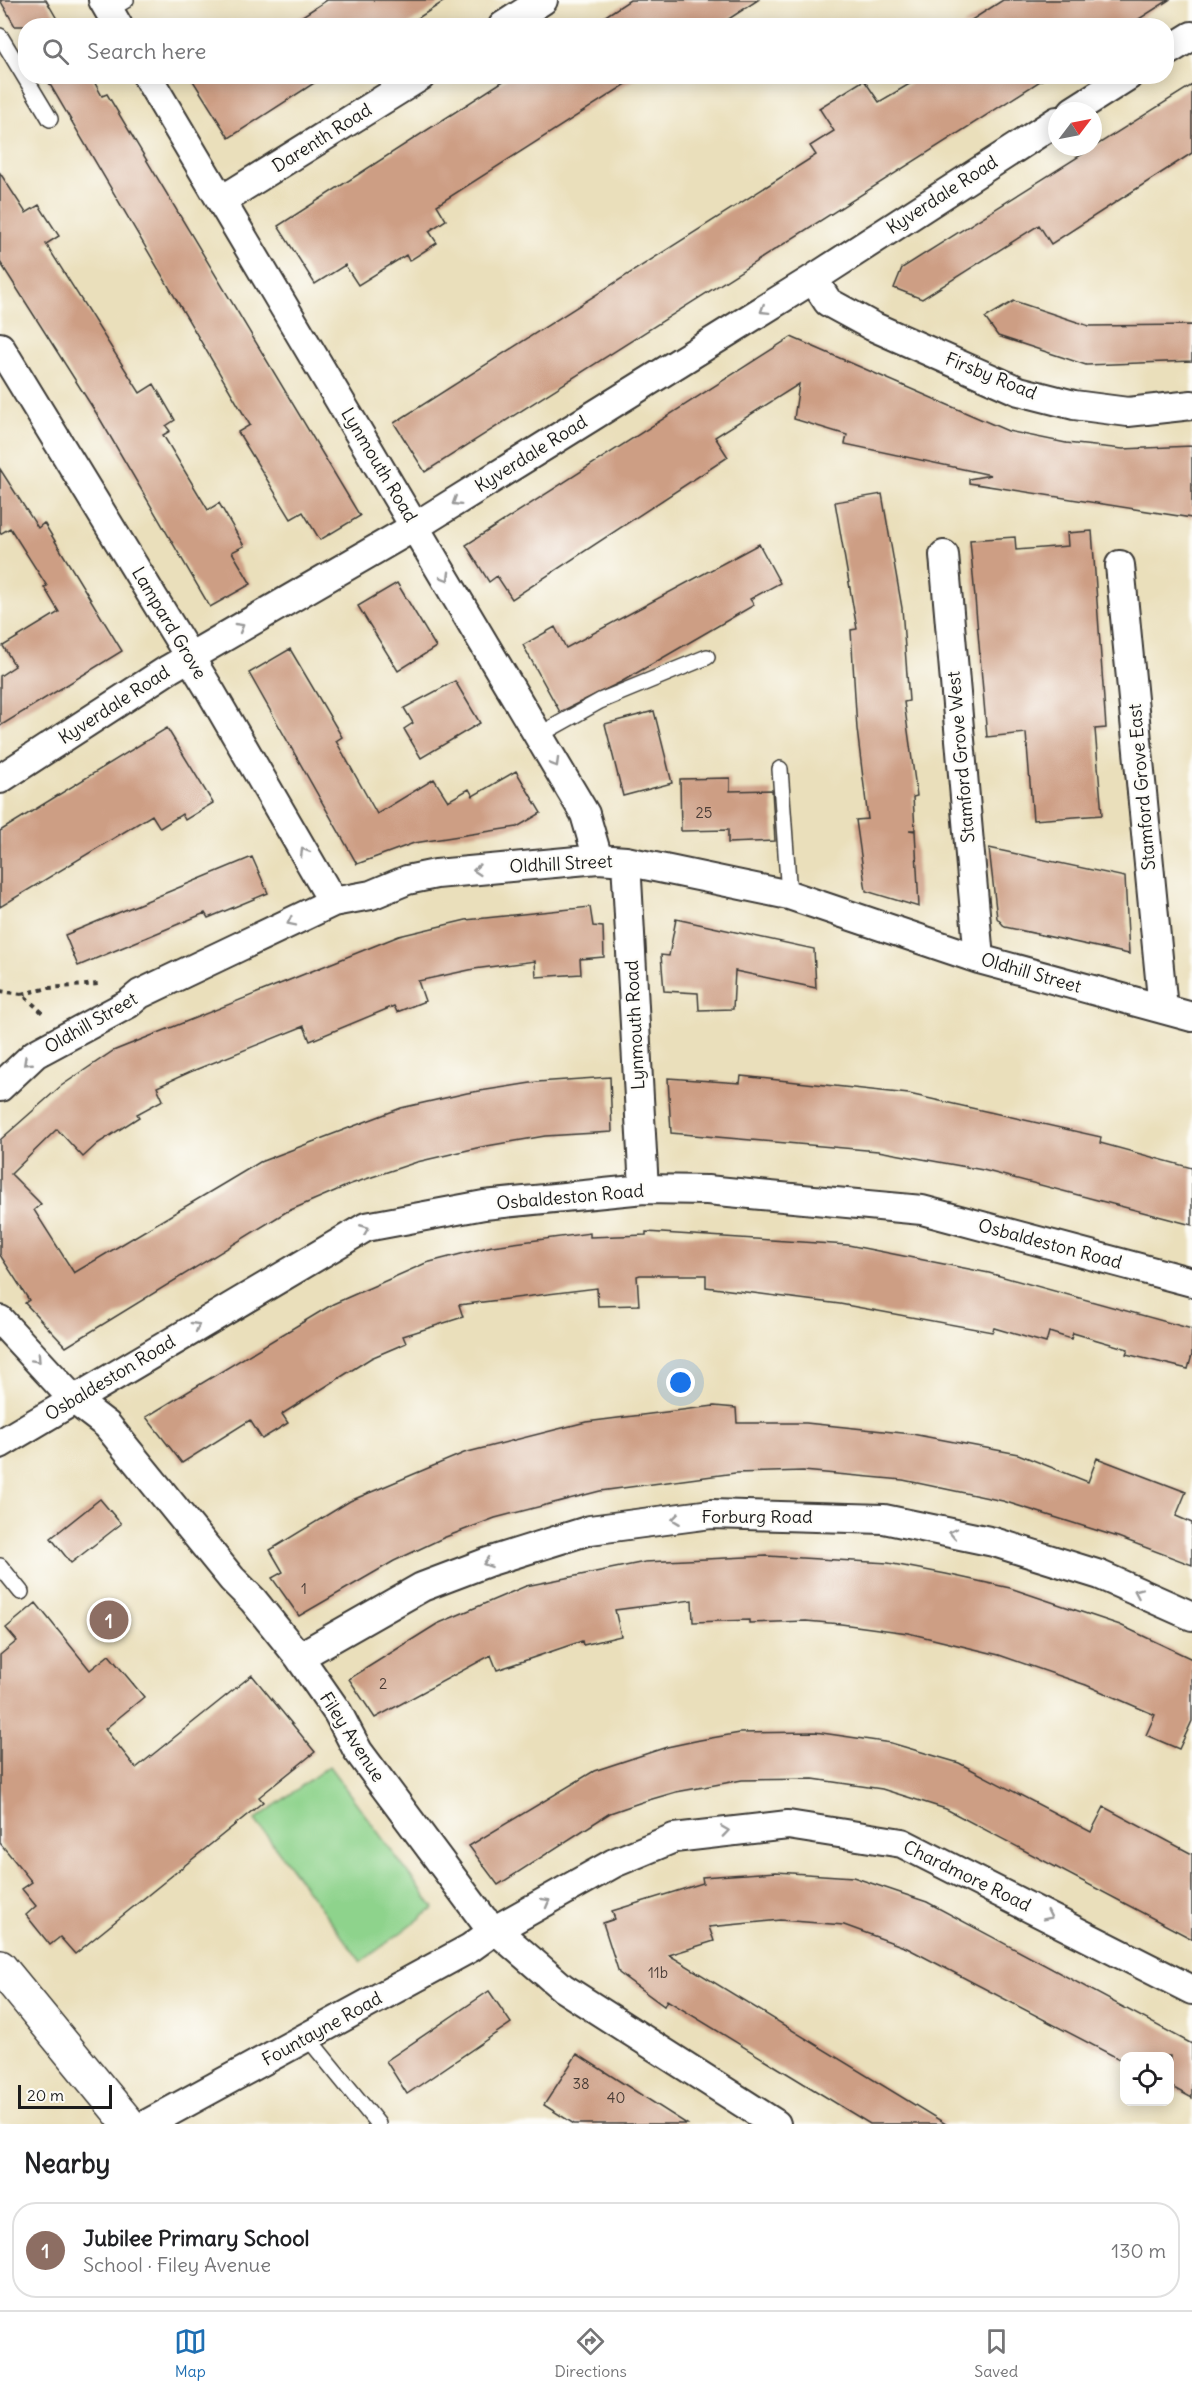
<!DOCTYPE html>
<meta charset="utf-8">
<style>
:root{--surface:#fff;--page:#f2f2f2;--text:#202124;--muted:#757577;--line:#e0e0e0;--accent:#1f6fb2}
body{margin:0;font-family:Delius,sans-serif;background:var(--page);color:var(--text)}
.controls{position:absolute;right:18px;bottom:18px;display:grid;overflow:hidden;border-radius:12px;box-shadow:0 3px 15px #0003}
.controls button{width:54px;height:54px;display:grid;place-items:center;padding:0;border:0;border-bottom:2px solid var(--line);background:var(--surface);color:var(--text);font:30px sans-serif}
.compass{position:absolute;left:1048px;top:102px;width:54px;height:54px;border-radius:50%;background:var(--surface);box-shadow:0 3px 15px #0003;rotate:58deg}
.scale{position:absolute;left:18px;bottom:15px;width:94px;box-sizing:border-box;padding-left:6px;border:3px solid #1c1c1c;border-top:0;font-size:16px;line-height:21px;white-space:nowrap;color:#1c1c1c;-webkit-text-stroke:4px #fdfcf7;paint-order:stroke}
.you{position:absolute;left:681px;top:1383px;width:21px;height:21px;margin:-15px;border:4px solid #fff;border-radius:50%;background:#1a73e8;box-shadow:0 0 0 9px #1a73e833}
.badge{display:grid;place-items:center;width:39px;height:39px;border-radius:50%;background:var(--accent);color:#fff;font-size:20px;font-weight:700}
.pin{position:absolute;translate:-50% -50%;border:3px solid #fff;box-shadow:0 2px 6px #0006}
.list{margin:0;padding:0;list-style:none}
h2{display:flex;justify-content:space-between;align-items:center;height:78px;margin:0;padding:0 24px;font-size:26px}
h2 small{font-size:20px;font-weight:400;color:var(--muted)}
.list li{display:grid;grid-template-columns:39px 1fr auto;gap:18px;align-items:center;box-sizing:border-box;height:96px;margin:0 12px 12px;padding:0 12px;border:2px solid var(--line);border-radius:24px}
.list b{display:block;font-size:22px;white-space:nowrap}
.list p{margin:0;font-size:20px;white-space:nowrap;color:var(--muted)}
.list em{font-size:20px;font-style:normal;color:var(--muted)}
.icon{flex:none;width:33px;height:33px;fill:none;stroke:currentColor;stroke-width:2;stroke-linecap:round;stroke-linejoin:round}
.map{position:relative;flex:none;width:1192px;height:2124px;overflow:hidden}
.search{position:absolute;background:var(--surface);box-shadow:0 3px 15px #0003;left:18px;right:18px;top:18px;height:66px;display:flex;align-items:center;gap:15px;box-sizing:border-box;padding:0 21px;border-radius:24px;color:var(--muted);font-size:22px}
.sheet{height:186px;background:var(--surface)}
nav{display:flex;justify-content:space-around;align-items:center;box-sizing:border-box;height:84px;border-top:2px solid var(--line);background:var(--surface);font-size:16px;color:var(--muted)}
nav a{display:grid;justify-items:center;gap:3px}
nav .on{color:var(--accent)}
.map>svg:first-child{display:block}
.green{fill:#8ed38c;stroke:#557854;stroke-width:1.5}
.building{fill:#cd9e84}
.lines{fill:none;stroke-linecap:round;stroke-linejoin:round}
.service-casing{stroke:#3b3934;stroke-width:18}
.minor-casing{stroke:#3b3934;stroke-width:32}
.tertiary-casing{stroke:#3b3934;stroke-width:36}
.path{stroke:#3b3934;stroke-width:4;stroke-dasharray:4.5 4.5;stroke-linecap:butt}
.service{stroke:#fff;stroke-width:15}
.minor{stroke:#fff;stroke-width:28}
.tertiary{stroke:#fff;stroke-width:33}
.oneway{stroke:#999}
.labels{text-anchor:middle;stroke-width:4.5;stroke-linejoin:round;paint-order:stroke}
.number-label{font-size:15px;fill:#483c36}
.street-label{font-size:18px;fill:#1c1c1c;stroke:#fdfcf7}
</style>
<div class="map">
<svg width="1192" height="2124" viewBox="0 0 1192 2124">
<rect width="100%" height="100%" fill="#fdfcf7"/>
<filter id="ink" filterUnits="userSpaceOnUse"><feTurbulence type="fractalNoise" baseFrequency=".0167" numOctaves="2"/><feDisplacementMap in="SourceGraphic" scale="12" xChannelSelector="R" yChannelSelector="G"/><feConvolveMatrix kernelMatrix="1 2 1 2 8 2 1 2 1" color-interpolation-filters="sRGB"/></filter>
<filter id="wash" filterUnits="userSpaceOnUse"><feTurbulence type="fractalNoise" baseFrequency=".008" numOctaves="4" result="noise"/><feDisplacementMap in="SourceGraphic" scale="24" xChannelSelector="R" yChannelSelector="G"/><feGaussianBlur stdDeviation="1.35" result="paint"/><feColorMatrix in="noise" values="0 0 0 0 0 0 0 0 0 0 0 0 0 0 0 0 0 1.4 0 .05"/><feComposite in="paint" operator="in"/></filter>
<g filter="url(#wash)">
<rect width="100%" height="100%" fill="#eadfbb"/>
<path class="green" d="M 329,1766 L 434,1908 L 361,1962 L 255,1820 Z"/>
<g id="blocks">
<path class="building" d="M 0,0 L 46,0 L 61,26 L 15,26 Z
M 327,0 L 446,0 L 406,26 L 287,26 Z
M 630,0 L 758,0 L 718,26 L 590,26 Z
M 1003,0 L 1169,0 L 1128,26 L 962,26 Z
M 45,76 L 91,76 L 102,96 L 107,94 L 360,516 L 320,540 L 303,512 L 291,519 L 238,432 L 250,425 Z
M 190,76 L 325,76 L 229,138 Z
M 511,76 L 639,76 L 437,205 L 446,220 L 429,231 L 437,243 L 409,261 L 406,255 L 358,285 L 345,265 L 315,284 L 278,226 Z
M 923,76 L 1048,76 L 425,472 L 394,423 L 816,155 L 810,146 L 834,131 L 819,108 L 864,80 L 879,102 Z
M 1192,85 L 1192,153 L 1051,244 L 1039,225 L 922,299 L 894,288 L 902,268 Z
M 0,173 L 26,213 L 39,205 L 59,236 L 46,244 L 140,393 L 154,384 L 175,420 L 166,426 L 170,431 L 163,435 L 208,510 L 219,503 L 244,546 L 232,552 L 251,584 L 210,607 L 100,419 L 0,262 Z
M 1014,301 L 1089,326 L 1192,325 L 1192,361 L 1086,365 L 998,336 L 985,318 Z
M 791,337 L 1008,431 L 1066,443 L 1123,449 L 1192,446 L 1192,518 L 969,483 L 969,479 L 991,475 L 845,444 L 847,435 L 794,419 L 799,384 L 715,437 L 728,457 L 512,599 L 497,576 L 489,582 L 466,545 Z
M 0,469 L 38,528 L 44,523 L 122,651 L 0,726 L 0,676 L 15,666 L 3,646 L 59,612 L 44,587 L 47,586 L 10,528 L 0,534 Z
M 882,494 L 902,608 L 909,701 L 904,702 L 917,796 L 913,797 L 915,830 L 909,830 L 915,831 L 919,907 L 866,891 L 856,820 L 868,819 L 857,729 L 851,630 L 857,629 L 835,502 Z
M 1092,531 L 1106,728 L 1095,729 L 1102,815 L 1033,820 L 1026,733 L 987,737 L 970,540 L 1015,537 L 1016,550 L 1068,546 L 1067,533 Z
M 759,544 L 780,583 L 750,599 L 754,605 L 621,682 L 560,712 L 523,645 L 555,627 L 566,648 Z
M 397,583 L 436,647 L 398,671 L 358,606 Z
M 290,649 L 342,737 L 336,741 L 377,814 L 434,779 L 448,801 L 469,789 L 473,796 L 516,771 L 541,813 L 517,827 L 414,843 L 357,864 L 249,673 Z
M 455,681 L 480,723 L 421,758 L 404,729 L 413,723 L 404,708 Z
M 654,711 L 672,783 L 623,796 L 605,724 Z
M 167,728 L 213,803 L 185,820 L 182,814 L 160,828 L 152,815 L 0,907 L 0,831 Z
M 730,778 L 730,791 L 772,790 L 775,841 L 728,843 L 728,830 L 681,831 L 680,779 Z
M 989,848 L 1125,877 L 1129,954 L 1005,927 L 997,918 Z
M 252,857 L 268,893 L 208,918 L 205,913 L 78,966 L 65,935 Z
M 590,907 L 593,926 L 603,927 L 604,957 L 580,959 L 581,974 L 536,977 L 535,961 L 474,969 L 418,981 L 425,1001 L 397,1012 L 394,1006 L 310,1041 L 304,1026 L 190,1072 L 157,1087 L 163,1100 L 137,1114 L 139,1117 L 97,1144 L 83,1157 L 57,1129 L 11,1174 L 41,1204 L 34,1210 L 74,1273 L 260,1162 L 401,1108 L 467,1093 L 537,1082 L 610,1077 L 612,1132 L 545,1136 L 481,1147 L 417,1162 L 351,1184 L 286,1212 L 66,1347 L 25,1303 L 29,1300 L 0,1255 L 0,1140 L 61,1086 L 113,1051 L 399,936 L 466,920 Z
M 676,919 L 814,949 L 816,988 L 735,971 L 733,1009 L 699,1010 L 698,993 L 664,991 L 661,955 L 669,956 Z
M 741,1076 L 909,1094 L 1101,1137 L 1100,1143 L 1192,1168 L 1192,1225 L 983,1170 L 878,1151 L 671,1133 L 668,1078 L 740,1083 Z
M 646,1232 L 848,1245 L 989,1273 L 1192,1329 L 1192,1355 L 1188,1369 L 1126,1354 L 1128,1349 L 1073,1333 L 1071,1339 L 1049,1332 L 1046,1343 L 994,1328 L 992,1332 L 840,1304 L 706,1287 L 706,1275 L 640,1275 L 637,1276 L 639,1305 L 598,1306 L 597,1288 L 459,1305 L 463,1317 L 403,1336 L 406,1343 L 371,1358 L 282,1414 L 288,1423 L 262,1439 L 250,1420 L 182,1463 L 146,1417 L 333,1304 L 426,1263 L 492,1246 L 590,1233 L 590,1237 L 646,1235 Z
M 714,1406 L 736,1408 L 737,1423 L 806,1423 L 912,1434 L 1018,1454 L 1088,1482 L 1097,1458 L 1186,1492 L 1176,1516 L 1192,1523 L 1192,1565 L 1118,1537 L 1003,1501 L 903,1480 L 803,1471 L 735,1473 L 600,1491 L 495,1518 L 443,1538 L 394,1561 L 299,1616 L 272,1578 L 283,1572 L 270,1550 L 350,1501 L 464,1453 L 586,1422 Z
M 100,1499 L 121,1524 L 71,1563 L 51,1538 Z
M 767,1556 L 888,1563 L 946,1574 L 1010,1588 L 1120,1625 L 1192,1659 L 1192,1721 L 1179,1749 L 1146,1735 L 1155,1715 L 1086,1685 L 999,1655 L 908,1633 L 841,1624 L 806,1621 L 749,1623 L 749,1620 L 693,1622 L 692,1600 L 615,1610 L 621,1636 L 583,1645 L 582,1641 L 497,1670 L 491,1655 L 375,1718 L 349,1679 L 437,1624 L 526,1586 L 645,1562 Z
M 36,1603 L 90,1670 L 109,1655 L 144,1697 L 105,1729 L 136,1768 L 252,1675 L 315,1752 L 259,1797 L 263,1802 L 75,1954 L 60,1937 L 50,1945 L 26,1915 L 36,1906 L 22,1889 L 32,1882 L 0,1843 L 0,1655 L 17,1641 L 6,1628 Z
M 815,1732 L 891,1743 L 959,1763 L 1091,1832 L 1104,1807 L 1192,1854 L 1192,1939 L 946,1809 L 882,1789 L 813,1779 L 742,1780 L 676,1792 L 642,1802 L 610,1813 L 498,1885 L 469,1846 L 594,1771 L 667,1747 L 700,1740 L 740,1733 Z
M 776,1872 L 853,1877 L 927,1902 L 1192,2044 L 1192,2098 L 1170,2086 L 1170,2056 L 1125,2056 L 1125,2062 L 907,1948 L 844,1925 L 780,1920 L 709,1927 L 714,1941 L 669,1955 L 946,2124 L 870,2124 L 667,2000 L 664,2006 L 619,1973 L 603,1923 L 615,1919 L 612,1911 L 703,1883 L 702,1877 Z
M 489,1991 L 511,2023 L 407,2094 L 386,2061 Z
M 577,2054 L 687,2124 L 574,2124 L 544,2105 Z"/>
</g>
</g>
<g filter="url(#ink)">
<use href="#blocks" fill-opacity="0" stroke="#3b3934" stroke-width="1.5"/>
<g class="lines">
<defs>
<path id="service" d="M 109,10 L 126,0
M 0,36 L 50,119
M 539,735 L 600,701 L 707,657
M 780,769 L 789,895
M 0,1566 L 21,1592
M 308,2038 L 378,2124"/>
<path id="minor" d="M 103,0 L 118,26
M 503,26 L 543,0
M 1166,52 L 1192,36
M 147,76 L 585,814 L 598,859
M 1073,111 L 1128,76
M 222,200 L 421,76
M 813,279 L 828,302 L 872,326 L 1019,391 L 1074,405 L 1128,412 L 1192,405
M 0,347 L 211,692 L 333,902
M 944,555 L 979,959
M 1120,565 L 1163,1009
M 0,779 L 169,669 L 416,526 L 813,279 L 1057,121
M 626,861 L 644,1189
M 0,1087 L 35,1054 L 128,1004 L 140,994 L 333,902 L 371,895 L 407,880 L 436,874 L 598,859 L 626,861 L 789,895 L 979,959 L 1192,1017
M 0,1320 L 73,1399 L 107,1425 L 232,1579 L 253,1600 L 299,1657 L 338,1713 L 358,1751 L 483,1919 L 563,1988 L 776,2124
M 0,1444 L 366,1227 L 484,1205 L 644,1189 L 707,1190 L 922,1210 L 1192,1282
M 299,1657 L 422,1587 L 488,1562 L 590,1530 L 711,1514 L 884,1519 L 994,1542 L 1100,1575 L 1192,1616
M 147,2124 L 470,1948 L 495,1930 L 614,1863 L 674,1838 L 788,1825 L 902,1843 L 1192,1990"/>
<path id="tertiary" d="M 0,1967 L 129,2124"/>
</defs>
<use href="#service" class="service-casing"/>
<use href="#minor" class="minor-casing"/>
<use href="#tertiary" class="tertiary-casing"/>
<path class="path" d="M 0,991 L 22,994 L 45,1015
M 22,994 L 49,988 L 98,984"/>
<use href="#service" class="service"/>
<use href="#minor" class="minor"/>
<use href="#tertiary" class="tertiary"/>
</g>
<defs><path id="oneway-chevron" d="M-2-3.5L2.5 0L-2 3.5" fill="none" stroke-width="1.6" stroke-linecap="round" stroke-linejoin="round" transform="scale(1.5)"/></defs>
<g class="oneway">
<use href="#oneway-chevron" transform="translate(764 310) rotate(148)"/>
<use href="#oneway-chevron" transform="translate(456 502) rotate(148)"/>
<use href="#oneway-chevron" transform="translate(446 577) rotate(60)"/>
<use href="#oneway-chevron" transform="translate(240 627) rotate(-30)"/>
<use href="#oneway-chevron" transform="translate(555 763) rotate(60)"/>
<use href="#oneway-chevron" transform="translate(304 852) rotate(-120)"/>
<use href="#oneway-chevron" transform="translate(477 870) rotate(175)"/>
<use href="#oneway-chevron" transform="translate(291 922) rotate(154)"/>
<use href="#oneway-chevron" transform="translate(27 1062) rotate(137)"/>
<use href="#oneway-chevron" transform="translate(365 1229) rotate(-22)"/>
<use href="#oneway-chevron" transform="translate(196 1326) rotate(-30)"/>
<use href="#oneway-chevron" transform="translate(37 1359) rotate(47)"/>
<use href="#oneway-chevron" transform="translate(676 1519) rotate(173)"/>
<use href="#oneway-chevron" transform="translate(953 1533) rotate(-168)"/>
<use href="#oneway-chevron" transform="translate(487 1563) rotate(161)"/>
<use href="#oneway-chevron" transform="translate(1138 1592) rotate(-156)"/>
<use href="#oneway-chevron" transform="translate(725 1831) rotate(-8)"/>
<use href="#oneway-chevron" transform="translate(546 1902) rotate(-29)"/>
<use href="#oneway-chevron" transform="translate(1048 1916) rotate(26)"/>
</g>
</g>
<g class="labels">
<g class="number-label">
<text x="704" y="818">25</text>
<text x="304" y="1594">1</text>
<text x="383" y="1689">2</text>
<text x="658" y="1978">11b</text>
<text x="581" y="2089">38</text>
<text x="616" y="2103">40</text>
</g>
<g class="street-label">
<text transform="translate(322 138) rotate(-32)" y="6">Darenth Road</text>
<text transform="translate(942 195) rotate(-33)" y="6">Kyverdale Road</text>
<text transform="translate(991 376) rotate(22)" y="6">Firsby Road</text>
<text transform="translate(531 454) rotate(-32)" y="6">Kyverdale Road</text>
<text transform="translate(379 465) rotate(59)" y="6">Lynmouth Road</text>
<text transform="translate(169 623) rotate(59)" y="6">Lampard Grove</text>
<text transform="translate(114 705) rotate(-33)" y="6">Kyverdale Road</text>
<text transform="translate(961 757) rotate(-95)" y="6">Stamford Grove West</text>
<text transform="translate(1142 787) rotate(-95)" y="6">Stamford Grove East</text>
<text transform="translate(561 864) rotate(-3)" y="6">Oldhill Street</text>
<text transform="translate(1031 973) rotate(16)" y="6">Oldhill Street</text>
<text transform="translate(91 1023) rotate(-30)" y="6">Oldhill Street</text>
<text transform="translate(635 1025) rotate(-93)" y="6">Lynmouth Road</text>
<text transform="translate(570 1197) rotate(-5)" y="6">Osbaldeston Road</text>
<text transform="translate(1050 1244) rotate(15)" y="6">Osbaldeston Road</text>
<text transform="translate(110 1378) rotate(-31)" y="6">Osbaldeston Road</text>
<text x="757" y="1523">Forburg Road</text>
<text transform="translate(352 1737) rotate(57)" y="6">Filey Avenue</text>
<text transform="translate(967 1876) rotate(26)" y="6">Chardmore Road</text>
<text transform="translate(322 2029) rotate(-29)" y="6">Fountayne Road</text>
</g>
</g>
</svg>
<div class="controls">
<button><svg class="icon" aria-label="locate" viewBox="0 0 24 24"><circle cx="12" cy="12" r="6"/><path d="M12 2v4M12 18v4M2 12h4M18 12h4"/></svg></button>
</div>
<svg class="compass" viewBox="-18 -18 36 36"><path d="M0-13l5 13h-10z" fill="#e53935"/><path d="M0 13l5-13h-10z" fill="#757577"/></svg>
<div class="scale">20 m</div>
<div class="you"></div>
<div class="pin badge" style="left:109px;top:1620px;background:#8d6e63">1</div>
<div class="search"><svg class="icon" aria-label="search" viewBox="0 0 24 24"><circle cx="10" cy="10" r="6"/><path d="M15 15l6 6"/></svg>Search here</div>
</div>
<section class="sheet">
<h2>Nearby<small></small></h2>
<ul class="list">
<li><span class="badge" style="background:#8d6e63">1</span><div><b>Jubilee Primary School</b><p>School · Filey Avenue</p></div><em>130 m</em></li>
</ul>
</section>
<nav>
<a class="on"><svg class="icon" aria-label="map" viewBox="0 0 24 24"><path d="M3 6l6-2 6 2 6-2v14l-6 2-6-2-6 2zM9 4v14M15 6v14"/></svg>Map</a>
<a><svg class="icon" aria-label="directions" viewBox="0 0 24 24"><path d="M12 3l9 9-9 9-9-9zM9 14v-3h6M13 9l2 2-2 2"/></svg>Directions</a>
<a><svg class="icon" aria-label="saved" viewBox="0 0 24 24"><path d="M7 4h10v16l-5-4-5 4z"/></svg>Saved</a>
</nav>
